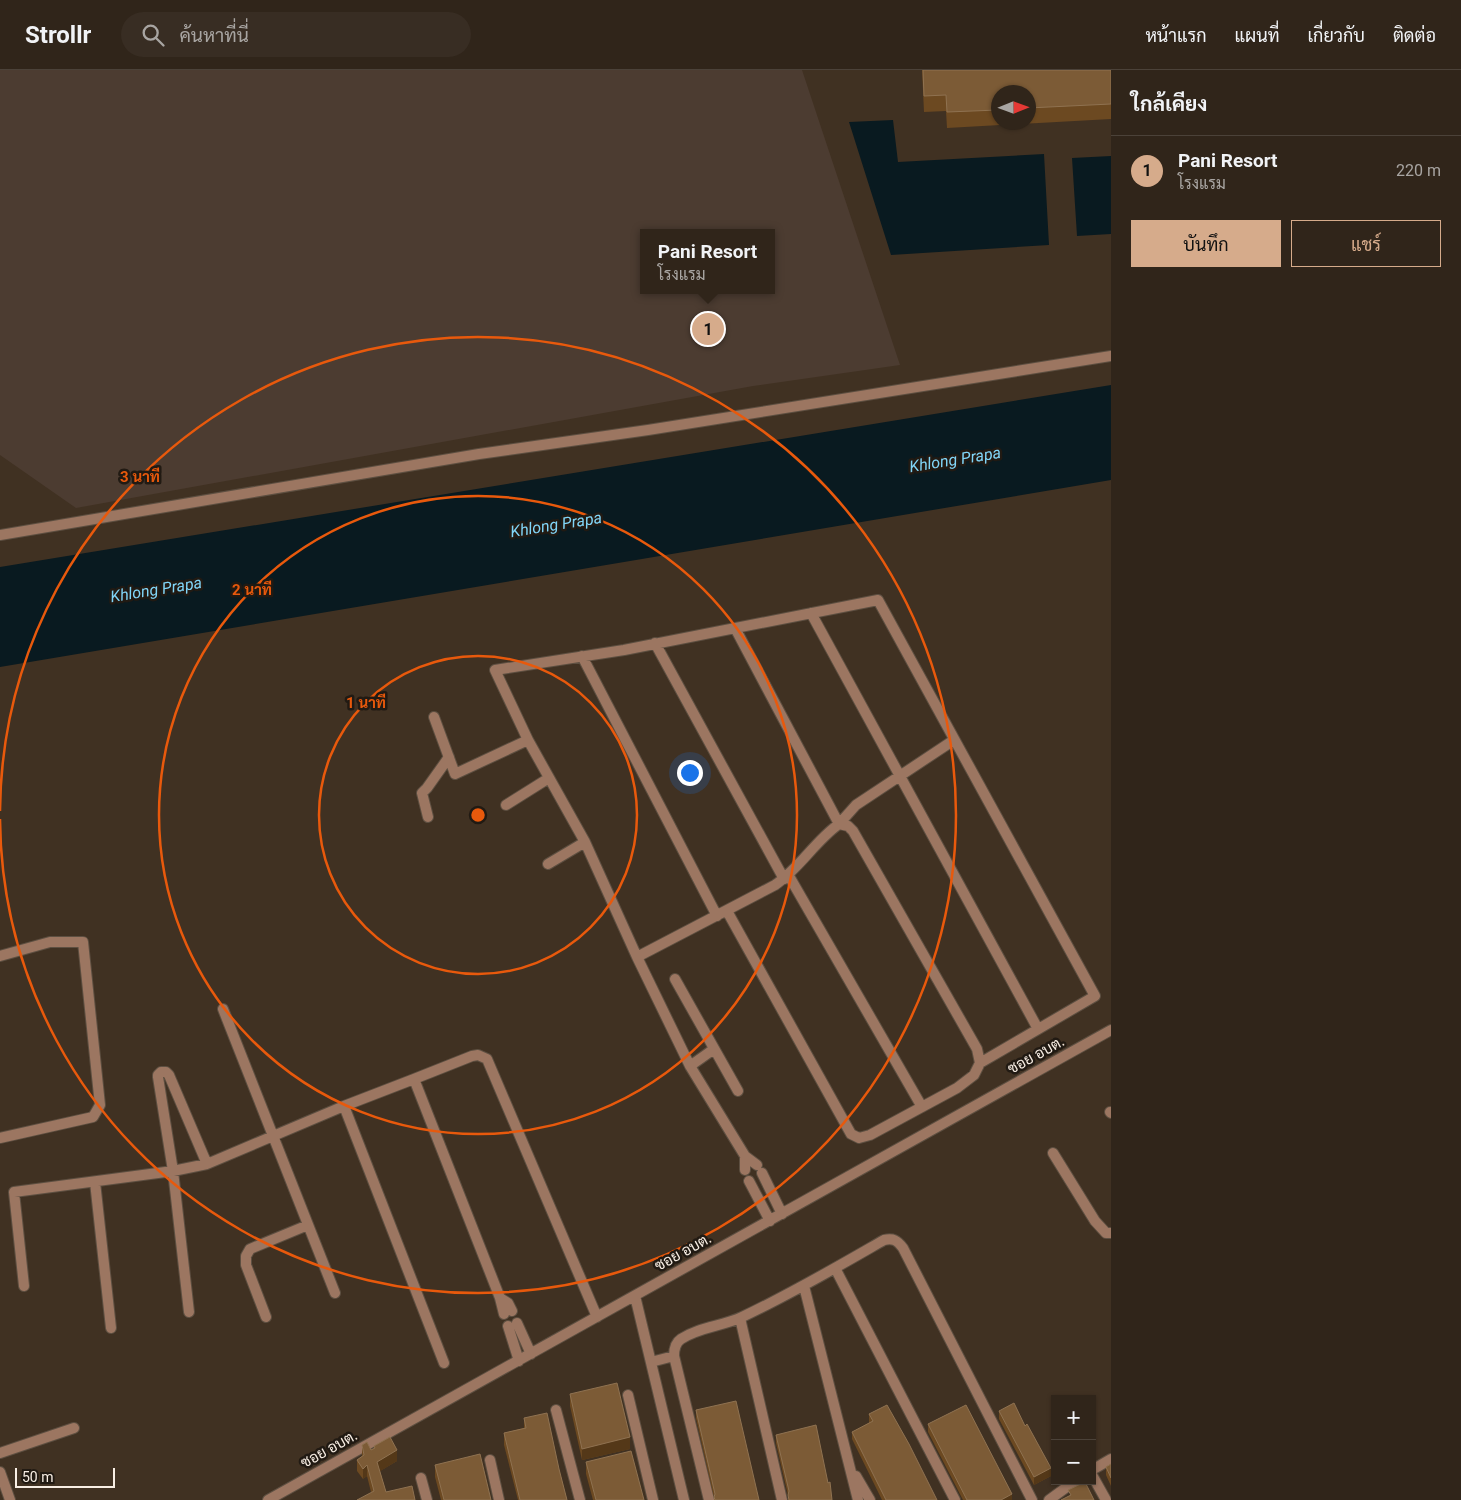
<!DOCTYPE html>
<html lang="th">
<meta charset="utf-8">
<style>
:root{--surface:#30251a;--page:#382d23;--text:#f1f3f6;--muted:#a8a5a2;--line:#4b4239;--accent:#d6ab8b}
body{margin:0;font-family:Roboto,Sarabun,sans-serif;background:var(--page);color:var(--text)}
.controls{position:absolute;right:15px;bottom:15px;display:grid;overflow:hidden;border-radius:0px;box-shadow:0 1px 4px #0004}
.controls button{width:45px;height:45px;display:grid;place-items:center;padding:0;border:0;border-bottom:1px solid var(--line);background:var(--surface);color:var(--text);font:25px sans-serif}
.compass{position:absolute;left:991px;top:15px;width:45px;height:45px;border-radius:50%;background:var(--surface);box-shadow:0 1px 4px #0004;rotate:89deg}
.scale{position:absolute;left:15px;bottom:12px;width:100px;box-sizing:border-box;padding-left:5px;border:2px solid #f8eee4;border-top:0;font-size:14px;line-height:18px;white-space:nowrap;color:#f8eee4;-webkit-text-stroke:4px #211a13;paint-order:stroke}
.you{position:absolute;left:689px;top:702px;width:18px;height:18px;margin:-12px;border:4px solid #fff;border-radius:50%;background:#1a73e8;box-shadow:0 0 0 8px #1a73e833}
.badge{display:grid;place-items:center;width:32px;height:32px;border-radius:50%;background:var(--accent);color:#111;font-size:16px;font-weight:700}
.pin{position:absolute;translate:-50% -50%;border:2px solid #fff;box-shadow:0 1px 5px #0006}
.popup{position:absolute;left:640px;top:159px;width:135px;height:65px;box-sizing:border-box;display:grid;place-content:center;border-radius:0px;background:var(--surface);filter:drop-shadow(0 1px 4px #0005);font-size:16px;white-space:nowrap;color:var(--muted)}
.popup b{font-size:19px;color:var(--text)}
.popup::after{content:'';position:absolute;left:50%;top:100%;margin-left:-10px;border:10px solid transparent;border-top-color:var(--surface)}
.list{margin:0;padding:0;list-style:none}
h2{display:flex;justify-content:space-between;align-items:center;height:65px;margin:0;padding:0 20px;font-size:21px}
h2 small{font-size:16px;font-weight:400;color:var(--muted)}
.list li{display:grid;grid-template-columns:32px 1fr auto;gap:15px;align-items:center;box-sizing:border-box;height:70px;padding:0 20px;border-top:1px solid var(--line)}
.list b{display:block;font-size:19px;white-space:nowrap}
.list p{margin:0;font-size:16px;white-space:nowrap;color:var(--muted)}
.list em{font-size:16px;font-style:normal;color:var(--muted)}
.actions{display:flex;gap:10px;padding:15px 20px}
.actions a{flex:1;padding:11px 0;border:1px solid var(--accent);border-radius:0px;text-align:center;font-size:18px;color:var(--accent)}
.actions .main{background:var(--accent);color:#111}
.icon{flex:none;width:28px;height:28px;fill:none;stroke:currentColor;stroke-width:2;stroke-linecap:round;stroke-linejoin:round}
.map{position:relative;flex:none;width:1111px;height:1430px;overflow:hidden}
header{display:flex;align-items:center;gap:30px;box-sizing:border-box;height:70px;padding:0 25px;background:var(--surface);border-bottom:1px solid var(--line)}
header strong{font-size:24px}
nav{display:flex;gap:28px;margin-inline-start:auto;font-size:18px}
.search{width:350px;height:45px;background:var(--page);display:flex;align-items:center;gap:12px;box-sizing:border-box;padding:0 18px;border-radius:28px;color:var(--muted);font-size:19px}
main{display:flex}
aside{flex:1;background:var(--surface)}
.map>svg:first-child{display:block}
.industrial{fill:#4c3c31;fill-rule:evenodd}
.water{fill:#091a20}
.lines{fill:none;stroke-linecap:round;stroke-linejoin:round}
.minor-casing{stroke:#5d4f41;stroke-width:12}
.minor{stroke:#9c7661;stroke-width:10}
.wall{fill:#6c4921;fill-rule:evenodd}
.shaded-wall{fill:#543818}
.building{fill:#7c5b36;stroke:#8f7251}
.ring{fill:none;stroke:#e8590c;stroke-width:2.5}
.labels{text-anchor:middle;stroke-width:5;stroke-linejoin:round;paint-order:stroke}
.street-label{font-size:15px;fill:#f8eee4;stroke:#211a13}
.water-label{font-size:16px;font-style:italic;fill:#81d5f7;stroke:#211a13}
.centre{fill:#e8590c;stroke:#211a13;stroke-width:2.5}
.ring-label{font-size:15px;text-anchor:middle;font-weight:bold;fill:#e8590c;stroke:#211a13;stroke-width:5;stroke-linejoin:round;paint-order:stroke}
</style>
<header>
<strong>Strollr</strong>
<div class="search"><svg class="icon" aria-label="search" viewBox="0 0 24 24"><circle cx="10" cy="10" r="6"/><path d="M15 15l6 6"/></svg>ค้นหาที่นี่</div>
<nav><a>หน้าแรก</a><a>แผนที่</a><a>เกี่ยวกับ</a><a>ติดต่อ</a></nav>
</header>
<main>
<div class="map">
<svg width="1111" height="1430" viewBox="0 0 1111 1430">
<rect width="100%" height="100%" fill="#403122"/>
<path class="industrial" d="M 0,0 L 802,0 L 900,295 L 753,316 L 76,438 L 0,385 ZM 644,163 L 772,163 L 772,220 L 644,220 Z"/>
<path class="water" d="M 893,50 L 898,92 L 1044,84 L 1049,175 L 891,185 L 849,52 Z
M 1111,86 L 1111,164 L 1077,166 L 1072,88 Z
M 1111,315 L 1111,410 L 0,597 L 0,497 Z"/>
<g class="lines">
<defs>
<path id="minor" d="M 0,465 L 479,384 L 648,360 L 1111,286
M 811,543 L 1038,959
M 735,558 L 839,754 L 856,735 L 954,670
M 655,573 L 784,809
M 582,586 L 717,846
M 434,647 L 455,704 L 528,670 L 585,772 L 637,887
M 528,670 L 495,600 L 624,580 L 878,530 L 1095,926 L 980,993 L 974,1005 L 957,1018 L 870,1065 L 859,1068 L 851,1064 L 727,841
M 506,735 L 549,708
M 428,747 L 422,723 L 427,718 L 449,687
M 548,794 L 585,772
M 789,806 L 922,1037
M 0,886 L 50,872 L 83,872 L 100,1035 L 93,1047 L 0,1068
M 675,909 L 738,1021
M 223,939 L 335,1223
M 690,996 L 714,979
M 414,1009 L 472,986 L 478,985 L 487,989 L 597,1247
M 344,1036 L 444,1293
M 1110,1042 L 1111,1043
M 1053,1083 L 1095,1151 L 1106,1163 L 1111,1163
M 745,1086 L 745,1100
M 757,1095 L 745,1086 L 690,996 L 637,887 L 775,815 C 800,798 815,771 839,754 L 848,756 L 853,761 L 977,979 L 980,993
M 762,1103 L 782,1144
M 749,1111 L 770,1151
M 95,1112 L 111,1258
M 835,1198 L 955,1430
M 24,1216 L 14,1122 L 173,1101 L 207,1094 L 344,1036 L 414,1009 L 500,1228 L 504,1244
M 804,1216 L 858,1430
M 635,1226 L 684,1430
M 500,1228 L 508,1233 L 512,1241
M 189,1242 L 173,1101 L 158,1007 L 158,1005 L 161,1002 L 166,1002 L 169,1005 L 207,1094
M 266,1247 L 246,1195 L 246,1186 L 250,1179 L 308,1155
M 740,1248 L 782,1430
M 517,1253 L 531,1284
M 508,1256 L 519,1291
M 651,1292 L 674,1286
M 628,1325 L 653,1430
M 556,1340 L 580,1430
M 0,1383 L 74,1358
M 490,1390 L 499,1430
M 1092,1400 L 1111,1389
M 0,1402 L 10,1430
M 1092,1405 L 1106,1430
M 856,1406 L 870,1430
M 421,1408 L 427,1430
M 268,1430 L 1111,960
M 709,1430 L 674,1286 C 674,1279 675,1273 681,1269 C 699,1257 723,1256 742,1247 C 791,1224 837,1197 884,1170 C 893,1168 897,1170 903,1178 L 1032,1430
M 1049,1430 L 1075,1411"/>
</defs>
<use href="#minor" class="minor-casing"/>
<use href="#minor" class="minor"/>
</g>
<path class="wall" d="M 922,0 L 1111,0 L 1111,49 L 947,58 L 946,41 L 924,42 ZM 998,22 L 1028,22 L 1028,52 L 998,52 Z
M 570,1324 L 630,1379 L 582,1390 L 570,1336 Z
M 696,1340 L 759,1430 L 714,1430 L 714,1427 L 696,1348 Z
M 999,1341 L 1025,1356 L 1051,1406 L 1034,1415 L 999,1349 Z
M 869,1344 L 937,1430 L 882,1430 L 852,1369 L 852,1362 L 869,1353 Z
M 524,1348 L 559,1399 L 567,1430 L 518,1430 L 504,1375 L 504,1363 L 524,1358 Z
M 928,1354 L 1012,1430 L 963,1430 L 928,1362 Z
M 776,1365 L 828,1413 L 832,1430 L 788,1430 L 788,1425 L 776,1373 Z
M 362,1375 L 371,1380 L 374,1378 L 374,1376 L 397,1391 L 380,1401 L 386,1422 L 415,1430 L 371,1422 L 367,1406 L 363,1409 L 357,1401 L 357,1390 L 362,1386 Z
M 586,1392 L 644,1430 L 593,1430 L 586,1404 Z
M 1111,1394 L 1111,1416 L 1106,1405 L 1106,1397 Z
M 435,1395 L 491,1430 L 441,1430 L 435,1407 Z"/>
<path class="shaded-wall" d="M 630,1367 L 630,1379 L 582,1390 L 582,1379 Z
M 397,1380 L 397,1391 L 377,1403 L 377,1392 Z
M 367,1395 L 367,1406 L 363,1409 L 363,1399 Z
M 1051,1398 L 1051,1406 L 1034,1415 L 1034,1407 Z
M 1012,1424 L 1012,1430 L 1001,1430 Z"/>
<path class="building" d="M 923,0 L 1111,0 L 1111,34 L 1028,38 L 1028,22 L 998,22 L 998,40 L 947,42 L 946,25 L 924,26 Z
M 617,1313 L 630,1367 L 582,1379 L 570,1324 Z
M 736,1331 L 759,1430 L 715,1430 L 714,1427 L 715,1424 L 696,1340 Z
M 1014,1333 L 1025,1356 L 1027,1354 L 1051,1398 L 1034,1407 L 999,1341 Z
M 887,1335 L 909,1374 L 937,1430 L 886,1430 L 852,1362 L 873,1351 L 869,1344 Z
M 966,1335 L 1012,1424 L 1001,1430 L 967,1430 L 928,1354 Z
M 547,1343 L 559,1399 L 567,1430 L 520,1430 L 504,1363 L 526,1358 L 524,1348 Z
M 816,1355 L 828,1413 L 830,1412 L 832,1430 L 789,1430 L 788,1425 L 789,1421 L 776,1365 Z
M 390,1367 L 397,1380 L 377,1392 L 386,1422 L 412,1416 L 415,1430 L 357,1430 L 374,1421 L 367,1395 L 363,1399 L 357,1390 L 364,1385 L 362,1375 L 367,1372 L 371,1380 L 375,1378 L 374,1376 Z
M 631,1381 L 644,1430 L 596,1430 L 586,1392 Z
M 480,1384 L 491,1430 L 444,1430 L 435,1395 Z
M 1111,1394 L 1111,1408 L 1106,1397 Z
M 1085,1412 L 1094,1430 L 1061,1430 L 1071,1425 L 1068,1420 Z"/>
<g class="ring">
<circle cx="478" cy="745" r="159"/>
<circle cx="478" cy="745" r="319"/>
<path d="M0 741A478 478 0 1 1 0 749"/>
</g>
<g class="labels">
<g class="street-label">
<text transform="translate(1036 985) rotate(-29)" y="5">ซอย อบต.</text>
<text transform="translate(683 1182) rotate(-29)" y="5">ซอย อบต.</text>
<text transform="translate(329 1379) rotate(-29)" y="5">ซอย อบต.</text>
</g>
<g class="water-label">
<text transform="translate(955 389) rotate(-9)" y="6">Khlong Prapa</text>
<text transform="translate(556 454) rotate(-9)" y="6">Khlong Prapa</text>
<text transform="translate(156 519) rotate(-9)" y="6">Khlong Prapa</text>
</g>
</g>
<circle cx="478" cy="745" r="8" class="centre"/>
<g class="ring-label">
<text x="140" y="412">3 นาที</text>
<text x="252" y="525">2 นาที</text>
<text x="366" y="638">1 นาที</text>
</g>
</svg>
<div class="controls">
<button>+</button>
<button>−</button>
</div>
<svg class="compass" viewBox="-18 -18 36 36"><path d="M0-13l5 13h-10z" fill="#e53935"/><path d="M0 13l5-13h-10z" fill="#a8a5a2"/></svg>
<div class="scale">50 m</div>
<div class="you"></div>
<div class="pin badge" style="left:708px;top:259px">1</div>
<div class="popup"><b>Pani Resort</b>โรงแรม</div>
</div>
<aside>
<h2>ใกล้เคียง<small></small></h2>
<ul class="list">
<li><span class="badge">1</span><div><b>Pani Resort</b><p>โรงแรม</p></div><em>220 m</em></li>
</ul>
<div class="actions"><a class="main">บันทึก</a><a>แชร์</a></div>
</aside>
</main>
